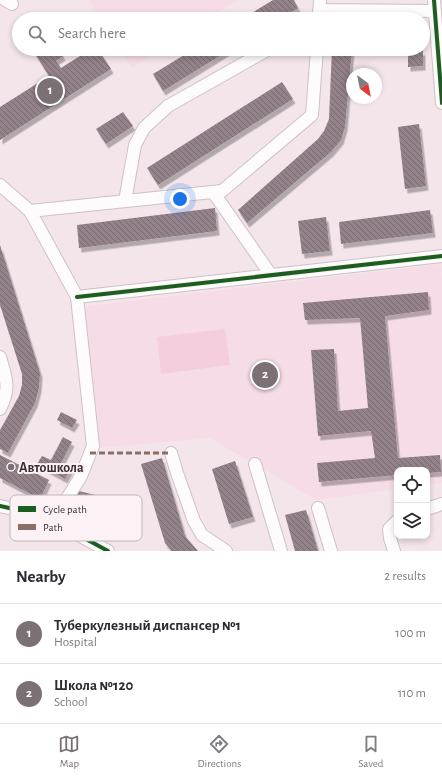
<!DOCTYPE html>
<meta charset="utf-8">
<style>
:root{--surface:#fff;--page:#f2f2f3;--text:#2b2b33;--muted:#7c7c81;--line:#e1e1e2;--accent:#7b7074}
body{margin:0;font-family:"Alegreya Sans",sans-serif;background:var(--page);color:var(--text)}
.controls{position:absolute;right:12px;bottom:12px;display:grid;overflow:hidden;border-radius:8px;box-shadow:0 2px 6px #0003}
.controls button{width:36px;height:36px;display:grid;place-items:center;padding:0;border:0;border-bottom:1px solid var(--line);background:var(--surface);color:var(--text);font:20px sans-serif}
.compass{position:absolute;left:346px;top:68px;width:36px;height:36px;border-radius:50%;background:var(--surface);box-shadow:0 2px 6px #0003;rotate:148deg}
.you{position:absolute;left:180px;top:199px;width:14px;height:14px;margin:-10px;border:3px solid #fff;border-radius:50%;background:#1a73e8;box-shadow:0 0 0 6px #1a73e833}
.badge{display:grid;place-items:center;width:26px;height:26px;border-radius:50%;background:var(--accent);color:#fff;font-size:13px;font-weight:700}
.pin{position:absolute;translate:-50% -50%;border:2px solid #fff;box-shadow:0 1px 4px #0006}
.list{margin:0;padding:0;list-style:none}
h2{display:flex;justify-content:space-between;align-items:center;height:52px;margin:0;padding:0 16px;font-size:17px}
h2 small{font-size:13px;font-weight:400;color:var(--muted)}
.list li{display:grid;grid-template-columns:26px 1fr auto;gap:12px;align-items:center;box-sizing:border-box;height:60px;padding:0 16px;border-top:1px solid var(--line)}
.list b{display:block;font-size:15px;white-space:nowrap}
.list p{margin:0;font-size:13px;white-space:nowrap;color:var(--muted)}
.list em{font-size:13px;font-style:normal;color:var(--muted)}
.icon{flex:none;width:22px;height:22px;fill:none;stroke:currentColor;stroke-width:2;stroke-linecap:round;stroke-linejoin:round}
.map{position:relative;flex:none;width:442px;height:551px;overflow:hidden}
.search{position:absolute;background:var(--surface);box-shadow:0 2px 6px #0003;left:12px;right:12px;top:12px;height:44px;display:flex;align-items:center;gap:10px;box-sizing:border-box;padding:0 14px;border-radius:22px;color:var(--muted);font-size:15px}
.sheet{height:172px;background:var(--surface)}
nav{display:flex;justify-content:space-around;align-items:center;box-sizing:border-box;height:56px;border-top:1px solid var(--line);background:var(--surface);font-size:11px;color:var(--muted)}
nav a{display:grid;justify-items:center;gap:2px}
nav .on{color:var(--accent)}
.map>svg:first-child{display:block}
.built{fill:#f6dce6}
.pitch{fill:#f4cedc}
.building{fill:url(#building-back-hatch);filter:url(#shadow)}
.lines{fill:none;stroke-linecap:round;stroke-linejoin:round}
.minor-casing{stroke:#cdc2c6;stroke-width:14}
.minor{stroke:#fdfbfc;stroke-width:12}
.quiet{stroke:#8d6e63;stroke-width:3;stroke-dasharray:6 3;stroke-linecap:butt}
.cycleway-casing{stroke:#fcf1f4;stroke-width:6}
.cycleway{stroke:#1b5e20;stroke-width:4}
.poi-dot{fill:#7b7074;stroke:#fcf1f4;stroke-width:1.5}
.labels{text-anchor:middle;stroke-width:4;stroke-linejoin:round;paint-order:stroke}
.poi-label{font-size:14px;font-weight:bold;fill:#3b3134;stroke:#fcf1f4;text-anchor:start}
.key{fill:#fcf1f4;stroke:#c2b7ba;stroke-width:1}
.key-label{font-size:11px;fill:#3b3134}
</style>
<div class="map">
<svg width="442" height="551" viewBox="0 0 442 551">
<defs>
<pattern id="building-back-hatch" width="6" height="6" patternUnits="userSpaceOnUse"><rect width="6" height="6" fill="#94828a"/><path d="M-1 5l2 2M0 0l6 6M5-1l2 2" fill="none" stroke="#7a6b72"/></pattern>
<filter id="shadow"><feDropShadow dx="2.5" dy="4.5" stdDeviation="0" flood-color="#0004"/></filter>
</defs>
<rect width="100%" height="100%" fill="#f3e5ea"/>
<path class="built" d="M 89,0 L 238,0 L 208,19 L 101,19 Z
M 120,49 L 161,49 L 132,68 Z
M 441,264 L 442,278 L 442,483 L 427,485 L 427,470 L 397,470 L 397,489 L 316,500 L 210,438 L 96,448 L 83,311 L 88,306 Z"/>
<path class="pitch" d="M 225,329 L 230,365 L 161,374 L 157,337 Z"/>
<path class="building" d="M 273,0 L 294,0 L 298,8 L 280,19 L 242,19 Z
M 32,49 L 59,49 L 63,56 L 56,61 L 61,68 L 91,49 L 98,49 L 111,69 L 0,140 L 0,107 L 49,76 Z
M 194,49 L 231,49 L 163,91 L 153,74 Z
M 332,49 L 352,49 L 345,127 L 341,140 L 331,152 L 247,223 L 238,210 L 318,139 L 324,131 L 329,119 Z
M 423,51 L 423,66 L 408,67 L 408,52 Z
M 282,82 L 293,99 L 158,185 L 147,168 Z
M 123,112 L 133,126 L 106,144 L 96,129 Z
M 419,124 L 426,186 L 405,189 L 398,127 Z
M 215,208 L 217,231 L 79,248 L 77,225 Z
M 430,210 L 433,233 L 341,244 L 339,222 Z
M 326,217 L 330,251 L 302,254 L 298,221 Z
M 0,245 L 40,373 L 39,388 L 35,403 L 8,453 L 0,449 L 0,430 L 19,396 L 22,385 L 22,374 L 0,305 Z
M 428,292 L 429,310 L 385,316 L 398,458 L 440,455 L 441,472 L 427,473 L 427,470 L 397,470 L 397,475 L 319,482 L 317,463 L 375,458 L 371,431 L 318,436 L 311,350 L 334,349 L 338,411 L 368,408 L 360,318 L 305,320 L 303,303 Z
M 61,412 L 77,420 L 72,428 L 57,420 Z
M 63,437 L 72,442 L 61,463 L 71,468 L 65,479 L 37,464 L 42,456 L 51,460 Z
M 0,455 L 49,480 L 40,499 L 0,478 Z
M 162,458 L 185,536 L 198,551 L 172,551 L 165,543 L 141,464 Z
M 235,461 L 253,517 L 229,524 L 212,469 Z
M 75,490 L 95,495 L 87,521 L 68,516 Z
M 306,510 L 318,551 L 295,551 L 285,515 Z"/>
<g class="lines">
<defs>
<path id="minor" d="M 5,0 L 12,4
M 434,0 L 442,103
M 319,10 L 435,11
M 319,19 L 320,0
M 0,185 L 30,211 L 222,191 L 312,115 L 317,49
M 213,192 L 271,275
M 125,201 L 135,145 L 144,128 L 168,106 L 269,49
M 30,211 L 77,297 L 93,446 L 81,476 L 53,521
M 77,297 L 442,256
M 0,357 C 6,378 11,388 0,409
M 171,453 L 177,473 L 194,521 L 202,535 L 226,551
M 255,464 L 281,551
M 0,506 L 36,514 L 53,521 L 108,551
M 318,508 L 331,551
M 427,509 L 442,504
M 394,551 L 390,538 L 389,529 L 397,521"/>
</defs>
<use href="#minor" class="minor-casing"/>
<use href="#minor" class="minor"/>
<path class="quiet" d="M 90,453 L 171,453"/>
<defs>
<path id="cycleway" d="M 434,0 L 442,103
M 77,297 L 442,256
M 0,506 L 36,514 L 53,521 L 108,551"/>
</defs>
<use href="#cycleway" class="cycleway-casing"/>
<use href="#cycleway" class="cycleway"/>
</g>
<circle class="poi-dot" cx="11" cy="467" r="4"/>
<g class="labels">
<g class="poi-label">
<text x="19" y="472">Автошкола</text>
</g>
</g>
<rect x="10" y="495" width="132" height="46" rx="6" class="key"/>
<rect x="18" y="506" width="18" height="6" fill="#1b5e20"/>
<rect x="18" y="524" width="18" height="6" fill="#8d6e63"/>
<g class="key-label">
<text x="43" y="513">Cycle path</text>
<text x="43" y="531">Path</text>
</g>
</svg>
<div class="controls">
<button><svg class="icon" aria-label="locate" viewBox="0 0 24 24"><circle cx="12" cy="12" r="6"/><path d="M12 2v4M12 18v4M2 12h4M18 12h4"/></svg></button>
<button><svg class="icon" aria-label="layers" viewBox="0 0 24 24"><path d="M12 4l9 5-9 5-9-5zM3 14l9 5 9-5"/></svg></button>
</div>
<svg class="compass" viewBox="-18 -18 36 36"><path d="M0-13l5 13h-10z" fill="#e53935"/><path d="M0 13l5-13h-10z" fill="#7c7c81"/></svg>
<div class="you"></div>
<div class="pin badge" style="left:50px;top:91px">1</div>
<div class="pin badge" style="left:265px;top:375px">2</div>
<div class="search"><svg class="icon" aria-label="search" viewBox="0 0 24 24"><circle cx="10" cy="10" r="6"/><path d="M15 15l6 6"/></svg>Search here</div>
</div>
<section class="sheet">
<h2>Nearby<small>2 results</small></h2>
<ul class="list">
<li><span class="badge">1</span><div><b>Туберкулезный диспансер №1</b><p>Hospital</p></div><em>100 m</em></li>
<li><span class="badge">2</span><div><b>Школа №120</b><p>School</p></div><em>110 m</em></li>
</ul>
</section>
<nav>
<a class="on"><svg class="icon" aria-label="map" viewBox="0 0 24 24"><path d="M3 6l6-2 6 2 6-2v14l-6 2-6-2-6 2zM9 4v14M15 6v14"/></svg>Map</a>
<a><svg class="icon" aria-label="directions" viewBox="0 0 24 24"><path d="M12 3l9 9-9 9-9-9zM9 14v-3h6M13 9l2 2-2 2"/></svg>Directions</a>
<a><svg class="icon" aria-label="saved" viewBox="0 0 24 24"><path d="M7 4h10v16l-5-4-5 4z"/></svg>Saved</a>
</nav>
